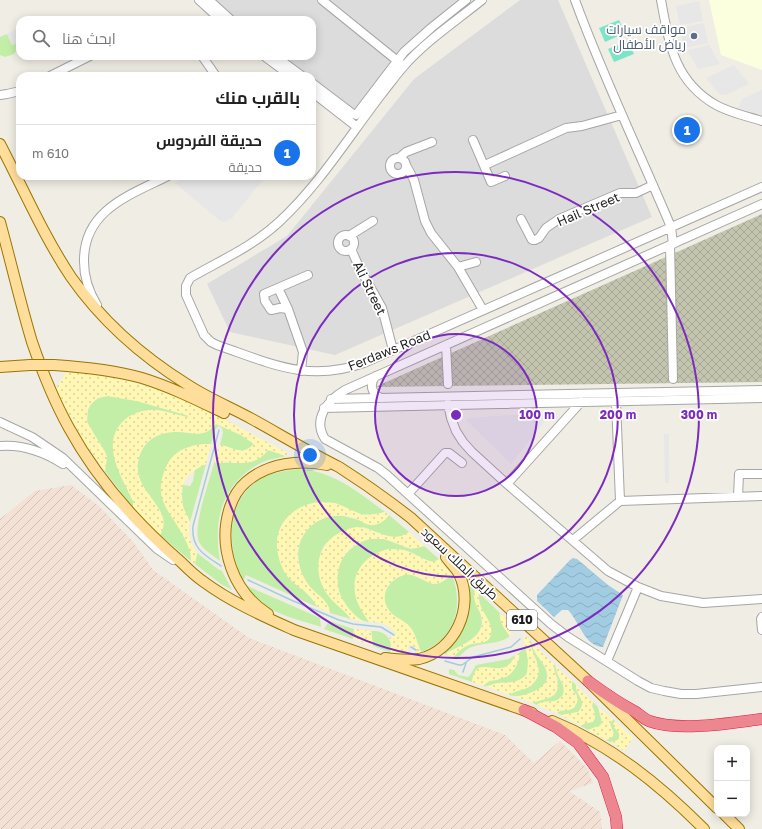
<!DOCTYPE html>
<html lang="ar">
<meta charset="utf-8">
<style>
:root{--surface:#fff;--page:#f6f6f6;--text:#222;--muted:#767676;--line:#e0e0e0;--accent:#1a73e8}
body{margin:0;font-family:"Golos Text",Cairo,sans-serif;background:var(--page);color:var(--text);direction:rtl}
.controls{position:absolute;right:12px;bottom:12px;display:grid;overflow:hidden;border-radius:8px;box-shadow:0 2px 10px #0003}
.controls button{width:36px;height:36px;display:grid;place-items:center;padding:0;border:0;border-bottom:1px solid var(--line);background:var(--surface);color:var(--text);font:20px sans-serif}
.you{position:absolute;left:310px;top:455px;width:14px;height:14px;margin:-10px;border:3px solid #fff;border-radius:50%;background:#1a73e8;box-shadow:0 0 0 6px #1a73e833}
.badge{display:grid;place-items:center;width:26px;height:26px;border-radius:50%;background:var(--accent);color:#fff;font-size:13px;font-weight:700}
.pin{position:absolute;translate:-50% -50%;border:2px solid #fff;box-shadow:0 1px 4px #0006}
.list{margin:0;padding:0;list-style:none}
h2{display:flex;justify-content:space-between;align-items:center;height:52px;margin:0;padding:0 16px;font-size:17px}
h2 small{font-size:13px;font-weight:400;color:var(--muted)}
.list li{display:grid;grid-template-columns:26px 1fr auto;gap:12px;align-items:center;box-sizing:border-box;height:56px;padding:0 16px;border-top:1px solid var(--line)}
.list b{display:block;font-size:15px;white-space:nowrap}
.list p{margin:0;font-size:13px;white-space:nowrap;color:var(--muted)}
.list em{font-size:13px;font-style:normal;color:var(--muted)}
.icon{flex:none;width:22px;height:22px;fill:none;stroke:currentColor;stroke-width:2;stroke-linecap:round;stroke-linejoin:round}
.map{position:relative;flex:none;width:762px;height:829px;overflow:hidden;direction:ltr}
.search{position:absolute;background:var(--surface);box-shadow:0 2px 10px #0003;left:16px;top:16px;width:300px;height:44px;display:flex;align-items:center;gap:10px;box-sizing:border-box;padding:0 14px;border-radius:12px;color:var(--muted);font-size:15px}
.panel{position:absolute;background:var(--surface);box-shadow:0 2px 10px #0003;left:16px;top:72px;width:300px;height:108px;border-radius:12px;direction:rtl}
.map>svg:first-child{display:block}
.residential{fill:#dddcdc}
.education{fill:#fcffde}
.military{fill:url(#military-furrows)}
.construction{fill:url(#construction-cross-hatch)}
.grass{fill:#c3eea7}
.sand{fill:url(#sand-dots)}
.pitch{fill:#7de5c7}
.parking{fill:#e7e7e7}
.water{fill:url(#water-waves)}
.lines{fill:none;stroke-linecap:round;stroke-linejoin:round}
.stream{stroke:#a1cce1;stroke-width:1.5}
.minor-casing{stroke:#a6a6a6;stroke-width:10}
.major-casing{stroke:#997600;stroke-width:12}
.highway-casing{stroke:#e7184b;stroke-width:12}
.minor{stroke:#fff;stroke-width:8}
.major{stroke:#ffdd9a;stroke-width:10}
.highway{stroke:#ed878f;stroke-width:11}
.major-bridge-casing{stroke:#997600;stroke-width:12;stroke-linecap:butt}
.major-bridge{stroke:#ffdd9a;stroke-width:10}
.ring{fill:none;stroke:#7b2cbf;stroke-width:2}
.service-dot{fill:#5c6f8a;stroke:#fff;stroke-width:1.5}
.labels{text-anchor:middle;stroke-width:3.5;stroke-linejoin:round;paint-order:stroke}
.shield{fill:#fff;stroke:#626262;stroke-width:1}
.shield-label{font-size:12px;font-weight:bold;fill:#1f1f1f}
.service-label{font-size:13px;fill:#4e5e75;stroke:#fff;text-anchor:end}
.street-label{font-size:13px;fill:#1f1f1f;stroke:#fff}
.centre{fill:#7b2cbf;stroke:#fff;stroke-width:2}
.ring-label{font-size:12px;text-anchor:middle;font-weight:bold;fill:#7b2cbf;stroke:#fff;stroke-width:3.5;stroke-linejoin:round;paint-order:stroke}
</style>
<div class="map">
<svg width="762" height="829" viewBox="0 0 762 829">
<defs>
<pattern id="military-furrows" width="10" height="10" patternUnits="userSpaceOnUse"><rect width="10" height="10" fill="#f3e1d6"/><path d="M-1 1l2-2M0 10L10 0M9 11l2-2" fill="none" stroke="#d0c1b7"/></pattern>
<pattern id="construction-cross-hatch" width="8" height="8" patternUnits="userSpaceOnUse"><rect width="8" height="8" fill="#c3c5af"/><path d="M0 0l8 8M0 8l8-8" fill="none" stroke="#a7a996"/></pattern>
<pattern id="sand-dots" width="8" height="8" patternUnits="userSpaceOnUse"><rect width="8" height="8" fill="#fff7b3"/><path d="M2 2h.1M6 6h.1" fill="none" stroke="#dad39a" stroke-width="1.8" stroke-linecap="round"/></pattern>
<pattern id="water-waves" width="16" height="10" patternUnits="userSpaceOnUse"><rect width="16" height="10" fill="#a1cce1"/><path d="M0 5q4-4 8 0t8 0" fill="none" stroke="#8aafc1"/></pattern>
</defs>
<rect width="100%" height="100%" fill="#f0ede4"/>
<path class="residential" d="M 202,0 L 480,0 L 440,31 L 357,124 L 312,90 L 312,76 L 293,76 L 267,56 L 312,56 L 312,20 L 223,20 Z
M 520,0 L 558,0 L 652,217 L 335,355 L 230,332 L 207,284 L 287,236 L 414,79 Z"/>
<path class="education" d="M 709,0 L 762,0 L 762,70 L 721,55 Z"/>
<path class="military" d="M 71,485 L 99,506 L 134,543 L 153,570 L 249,638 L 505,735 L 534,763 L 560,741 L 587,768 L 593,783 L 569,791 L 600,812 L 602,829 L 0,829 L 0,519 L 35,491 Z"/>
<path class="construction" d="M 762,214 L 762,382 L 375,387 Z"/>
<path class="grass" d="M 7,34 L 12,45 L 16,43 L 18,48 L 14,54 L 5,57 L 0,55 L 0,37 Z
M 108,396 L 137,401 L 190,416 L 187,417 L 157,410 L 147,410 L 140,412 L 119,427 L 113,441 L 120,472 L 133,501 L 133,508 L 105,471 L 107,457 L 105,452 C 98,438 79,423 90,406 C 94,399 100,397 108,396 Z
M 216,424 L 241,435 L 254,444 C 241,457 234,447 220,445 L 223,433 L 222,428 L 218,426 L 215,430 L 211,444 L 191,446 L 167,465 L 162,482 L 179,527 L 190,550 L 191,561 L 160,535 L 162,532 C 160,523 159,510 154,502 C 148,491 140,487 138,473 C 135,451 150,433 173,432 C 183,431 193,435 203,433 C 208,432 212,428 216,424 Z
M 268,450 L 286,456 C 278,458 270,459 263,462 C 253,466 245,473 238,480 C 217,503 215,531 220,561 C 213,555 203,550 199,542 C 192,527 210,480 214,463 C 236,460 252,470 268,450 Z
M 206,464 L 190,522 L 183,507 L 182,494 L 183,485 L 190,486 L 193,481 L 195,469 Z
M 297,469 C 332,470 358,492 385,512 C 375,514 365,517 355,512 C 348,509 341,504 333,503 C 300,499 269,521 279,556 C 280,560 283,563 285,566 C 291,574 296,581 302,588 C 307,595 314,599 317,607 L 246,575 L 243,581 C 226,546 225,498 264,477 C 274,472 286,471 297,469 Z
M 340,515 L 359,520 L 364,523 L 385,520 L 389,515 L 409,532 C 395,544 378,531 363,527 C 352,532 339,535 329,541 C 319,547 318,565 319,575 C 320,582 324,589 328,595 C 334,604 345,610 351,619 L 330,613 C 329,602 319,596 312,589 C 298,574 293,550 305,532 C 313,521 327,516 340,515 Z
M 370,539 L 384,539 L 411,549 L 424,546 L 439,559 L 434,562 L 429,561 C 421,558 413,552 404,550 C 378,545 352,564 355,591 C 357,603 363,612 369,622 C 361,621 357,617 351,612 C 326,586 335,549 370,539 Z
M 197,553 L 218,569 L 222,571 L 232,590 L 221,584 L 195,564 Z
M 408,574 C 417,575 431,587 439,583 C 443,582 448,578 452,575 C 464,606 455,640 421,652 C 418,644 415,633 410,627 C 406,621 397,620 392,615 C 375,598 388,578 408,574 Z
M 467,581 L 475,589 C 473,598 477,605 480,613 C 489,637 461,645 445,654 L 443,653 C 468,635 471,610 467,581 Z
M 245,585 L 320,618 L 321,627 C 304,621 283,617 268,607 C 259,601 252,593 245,585 Z
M 479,593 L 500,613 C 499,622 504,628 509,635 L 509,637 C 497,645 482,642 469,648 C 464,651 461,655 457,659 L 453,657 C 458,652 462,647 469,645 C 477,642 487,645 491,634 C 488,624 477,603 479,593 Z
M 329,621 L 354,629 L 353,639 L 324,629 Z
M 371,631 C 384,630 394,638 390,652 L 373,646 Z
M 530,640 C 532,643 532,645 533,648 C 537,658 547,665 547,676 C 547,692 521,699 509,695 C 516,690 525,690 532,685 L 537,662 L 531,649 Z
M 525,646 C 528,659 533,676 517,682 C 511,684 504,683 498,683 C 492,684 488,687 483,686 L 488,681 L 498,680 L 519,656 L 519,653 Z
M 515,655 C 506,684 476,651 472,682 L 449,674 L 449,669 L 454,670 L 458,675 L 468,677 L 471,674 L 476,665 L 509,659 Z
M 554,664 C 556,667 556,669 557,673 C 560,682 566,685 563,695 C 555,706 546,698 537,705 L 533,703 L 542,699 L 547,699 L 558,680 L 554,670 Z
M 572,681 L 576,685 C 575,696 589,699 578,712 L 562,715 L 557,713 C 562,708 569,712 575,707 L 577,695 L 572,689 Z
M 593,702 L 598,707 L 602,723 L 599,726 L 588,730 L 581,726 L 585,723 L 590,723 L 595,713 L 592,706 Z
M 613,719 L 615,721 L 613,724 L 620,735 L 618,740 L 610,742 L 606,740 L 612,737 L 614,734 L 610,724 Z"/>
<path class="sand" d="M 67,371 C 91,374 115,377 139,384 C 192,399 240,428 288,453 L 286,456 L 268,450 C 252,470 236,460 214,463 L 220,445 C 234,447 241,457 254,444 L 241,435 L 216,424 C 212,428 208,432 203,433 C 195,435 187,432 179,432 C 163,431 147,437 141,452 C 124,491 178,506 160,535 L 133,508 L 133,501 C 121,475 97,440 128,417 C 136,412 148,409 157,410 C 167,411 177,415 187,417 L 189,416 L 137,401 L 108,396 L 98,398 L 90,405 L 88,409 L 87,422 L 105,452 L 107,457 L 105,471 L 86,445 L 55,390 Z
M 203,444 L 211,444 L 206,464 C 187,473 178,483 183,506 C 184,511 188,515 189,520 C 190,523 189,526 189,530 C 189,539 192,546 197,553 L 195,564 L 191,561 C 192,555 189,549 187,543 C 175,515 150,502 166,467 C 173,451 187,446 203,444 Z
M 318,502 L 335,503 L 363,515 L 376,514 L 385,512 L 389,515 C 385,520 381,524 374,525 C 367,526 363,522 357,519 C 339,512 316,516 305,533 C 292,550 298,574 312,589 C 320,597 329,601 330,613 C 327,611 319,609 317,606 C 314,603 313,599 310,596 C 303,589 293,584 287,576 C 266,543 279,508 318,502 Z
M 357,527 C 374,528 393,545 409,532 L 424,546 C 404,553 402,542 384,539 C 352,534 332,562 339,591 C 343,603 353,615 364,622 L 351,619 C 345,610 334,604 327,594 C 308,565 322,532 357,527 Z
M 388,549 L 404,550 L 429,561 L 434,562 L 439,559 L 452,575 L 440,583 L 433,584 C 426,581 419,576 411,575 C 394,572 379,592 387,607 C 392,617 401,618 408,625 C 415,631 417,643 421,652 L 417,653 L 415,647 L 410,645 L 408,647 L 408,654 L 401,655 L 390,652 L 391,643 L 389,638 L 394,636 L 396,634 C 391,625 379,621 369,622 C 366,617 362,612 359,606 C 347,579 360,557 388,549 Z
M 475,589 L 479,593 C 475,608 494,619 491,634 C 489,646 476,641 468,645 C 462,648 458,652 453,657 L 445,654 C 461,645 491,636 480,612 C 475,604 473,599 475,589 Z
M 500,613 L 511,623 L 510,628 L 511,634 L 509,635 C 504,628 499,622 500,613 Z
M 354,629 L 371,631 L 373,646 L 353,639 Z
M 523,634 L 530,640 C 531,657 549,672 530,686 C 524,691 515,690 509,695 L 487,687 C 501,678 514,688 527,674 L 528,660 Z
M 532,643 L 554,664 C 553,675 565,689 551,697 C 545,700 539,700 533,703 L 515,697 C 531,694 557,686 544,665 C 539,657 533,653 532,643 Z
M 519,653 C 520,658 518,663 515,668 C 506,684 493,675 483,686 L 472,682 C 475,657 491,672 503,668 C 512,665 513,657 519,653 Z
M 556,666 L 572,681 L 572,689 L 578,698 C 577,707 571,712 561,710 L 557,713 L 537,705 C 546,698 554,706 563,695 C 567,683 556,677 556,666 Z
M 576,685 L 593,702 L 592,706 C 594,712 597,717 593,722 L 585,723 L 581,726 L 561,715 L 578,712 C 589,700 575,696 576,685 Z
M 598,707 L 613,719 L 610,724 L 614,734 L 612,737 L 606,740 L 588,730 L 601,725 L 602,719 Z
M 615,721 L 633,738 L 624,751 L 610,742 L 616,741 L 619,738 L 619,733 L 613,726 Z"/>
<path class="pitch" d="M 619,20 L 625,33 L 605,42 L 599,28 Z
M 628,41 L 634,54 L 614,62 L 608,49 Z"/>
<path class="parking" d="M 699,1 L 703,21 L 680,25 L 676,6 Z
M 704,23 L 708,43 L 684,48 L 680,28 Z
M 20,27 L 20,41 L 13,45 L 7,34 Z
M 709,45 L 720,64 L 698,69 L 687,50 Z
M 734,65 L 749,84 L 726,95 L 719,94 L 706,78 Z
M 762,90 L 762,115 L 738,108 L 742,99 Z
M 185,176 L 266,176 L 232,218 L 225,222 L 219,220 L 175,183 Z
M 552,412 L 511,464 L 465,419 L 471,418 Z
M 664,434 L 669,434 L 669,483 L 665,483 Z"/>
<path class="water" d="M 573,558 L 577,559 L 608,585 L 623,595 L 603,647 C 585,647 579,621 568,610 L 562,610 L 554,617 L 537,601 L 537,595 L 570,560 Z"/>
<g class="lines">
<path class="stream" d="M 219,430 L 193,526 C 191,548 204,555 221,566
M 248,580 L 291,600 L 339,620 L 353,624 L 381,627 L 394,635
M 411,647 L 416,650
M 445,661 L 459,665 L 462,665 L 473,657 L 511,647 L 520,639
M 463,672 L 466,663"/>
<defs>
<path id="minor" d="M 199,0 L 221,20
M 209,0 L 231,20
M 322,0 L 400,63
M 482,0 C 456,21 426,41 404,66 C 396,75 389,85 381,95 C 348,138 319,185 279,222 C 252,247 221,260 190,278 L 186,286 L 186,295 L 204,335 L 211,342 L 217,345 C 270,363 307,383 364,363 L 762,187
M 575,0 C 603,77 639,151 671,227 L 673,244
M 661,0 C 669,43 674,81 716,105 C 730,113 747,116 762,121
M 202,56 L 216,76
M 264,56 L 291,76
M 275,56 L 302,76
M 50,76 L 90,56
M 312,83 L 353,114 L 356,115 L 404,52 L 431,28 L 466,0
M 312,92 L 357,127
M 0,95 L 7,94 L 20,91
M 473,140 L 491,182 L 505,176
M390 166a8 8 0 1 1 16 0a8 8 0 1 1-16 0Z
M 399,158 L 406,152 L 432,142
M 485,165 L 566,128 L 582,126 L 622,115
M 407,167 L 414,180 L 425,221 L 431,233 L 458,267 L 483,310
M 762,204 L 345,390 C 328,400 312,419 325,439 L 378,468 L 387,475 L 551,624 L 568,637 L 638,681 L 651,688 L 664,691 L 681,694 L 696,694 L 762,687
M 521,219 L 532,240 L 535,240 L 539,238 L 546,228 L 559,219 L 620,193 L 636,193 L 653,185
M338 243a8 8 0 1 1 16 0a8 8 0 1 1-16 0Z
M 349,236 L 373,221
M 670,245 L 673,379
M 351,249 L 359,267 L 382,308 L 393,350
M 458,267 L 476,262
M 278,288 L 288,309 L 303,352 L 301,371
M 97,305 C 89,292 84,277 84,262 C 83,210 130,195 168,176
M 288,309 L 280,308 L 271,310 L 265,301 L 264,294 L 308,275
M 446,345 L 448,384
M 376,376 C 369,383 371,394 381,398
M 331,399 L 762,390
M 616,401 L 620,501
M 448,404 L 451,418 L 456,431 L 463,442 L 472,452 L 507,484 L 608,571 L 638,587 L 661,596 L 703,603 L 762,599
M 324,408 L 762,398
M 0,422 L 32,437 L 63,458 L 157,549 L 173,560
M 0,446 C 23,444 44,452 63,464
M 507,484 L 581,402
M 408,494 L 445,453 L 449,453 L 462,463
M 738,497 L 739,474 L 762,474
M 573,540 L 620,501 L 762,496
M 762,617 L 761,619 L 762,630
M 607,661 L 638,587"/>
<path id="major" d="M 0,144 C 23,188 43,235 71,277 C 101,320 143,357 188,385 C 208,398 230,407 252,419 C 281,435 309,452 339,467 C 364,483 388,500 411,518 L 588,681 L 717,808
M 0,222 C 11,262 20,302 32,342 C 42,371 54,401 69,428 C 97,479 137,524 181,562 C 188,569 195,576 204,582 C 231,602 263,616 294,630 L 532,713
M 54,365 C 84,367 113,370 142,378 C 171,387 197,400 224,413
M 0,367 L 30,365
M 268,614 C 233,592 217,547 230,507 C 233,498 239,488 246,482 C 268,463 300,459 327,465
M 385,658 C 396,659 408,661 419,659 C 455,651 475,607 459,574 C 456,568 450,563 446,557
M 552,721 C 611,745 660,785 704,829
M 724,814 L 739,829"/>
<path id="highway" d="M 588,681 C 603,692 617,702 634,711 C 639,714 644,719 649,721 C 680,732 730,723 762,719
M 524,710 L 556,727 L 578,743 L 603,777 L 616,817 L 617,829"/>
</defs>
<use href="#minor" class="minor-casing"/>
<use href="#major" class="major-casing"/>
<use href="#highway" class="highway-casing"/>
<use href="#minor" class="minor"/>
<use href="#major" class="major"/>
<use href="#highway" class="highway"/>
<defs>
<path id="major-bridge" d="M 30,365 L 54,365"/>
</defs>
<use href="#major-bridge" class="major-bridge-casing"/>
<use href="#major-bridge" class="major-bridge"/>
</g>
<circle cx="456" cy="415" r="81" fill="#7b2cbf" fill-opacity=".12"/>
<g class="ring">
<circle cx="456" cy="415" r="81"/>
<circle cx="456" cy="415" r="162"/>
<circle cx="456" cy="415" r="243"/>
</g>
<circle class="service-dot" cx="694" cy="36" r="4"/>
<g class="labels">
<rect class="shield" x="507" y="610" width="30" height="20" rx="3"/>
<g class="shield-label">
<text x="522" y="624">610</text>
</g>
<g class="service-label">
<text x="686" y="34">مواقف سيارات<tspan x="686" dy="15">رياض الأطفال</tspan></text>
</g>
<g class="street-label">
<text transform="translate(588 209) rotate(-23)" y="5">Hail Street</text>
<text transform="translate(370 288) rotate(64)" y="5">Ali Street</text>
<text transform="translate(389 350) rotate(-22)" y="5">Ferdaws Road</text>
<text transform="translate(460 563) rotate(43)" y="5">طريق الملك سعود</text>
</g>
</g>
<circle cx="456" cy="415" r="6" class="centre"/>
<g class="ring-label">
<text x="537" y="419">100 m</text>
<text x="618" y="419">200 m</text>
<text x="699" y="419">300 m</text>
</g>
</svg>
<div class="controls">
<button>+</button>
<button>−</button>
</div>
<div class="you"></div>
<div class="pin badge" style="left:687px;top:130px">1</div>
<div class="search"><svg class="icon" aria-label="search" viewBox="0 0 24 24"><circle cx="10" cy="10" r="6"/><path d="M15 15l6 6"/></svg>ابحث هنا</div>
<section class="panel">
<h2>بالقرب منك<small></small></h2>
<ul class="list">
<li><span class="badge">1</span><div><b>حديقة الفردوس</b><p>حديقة</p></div><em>610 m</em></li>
</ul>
</section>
</div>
